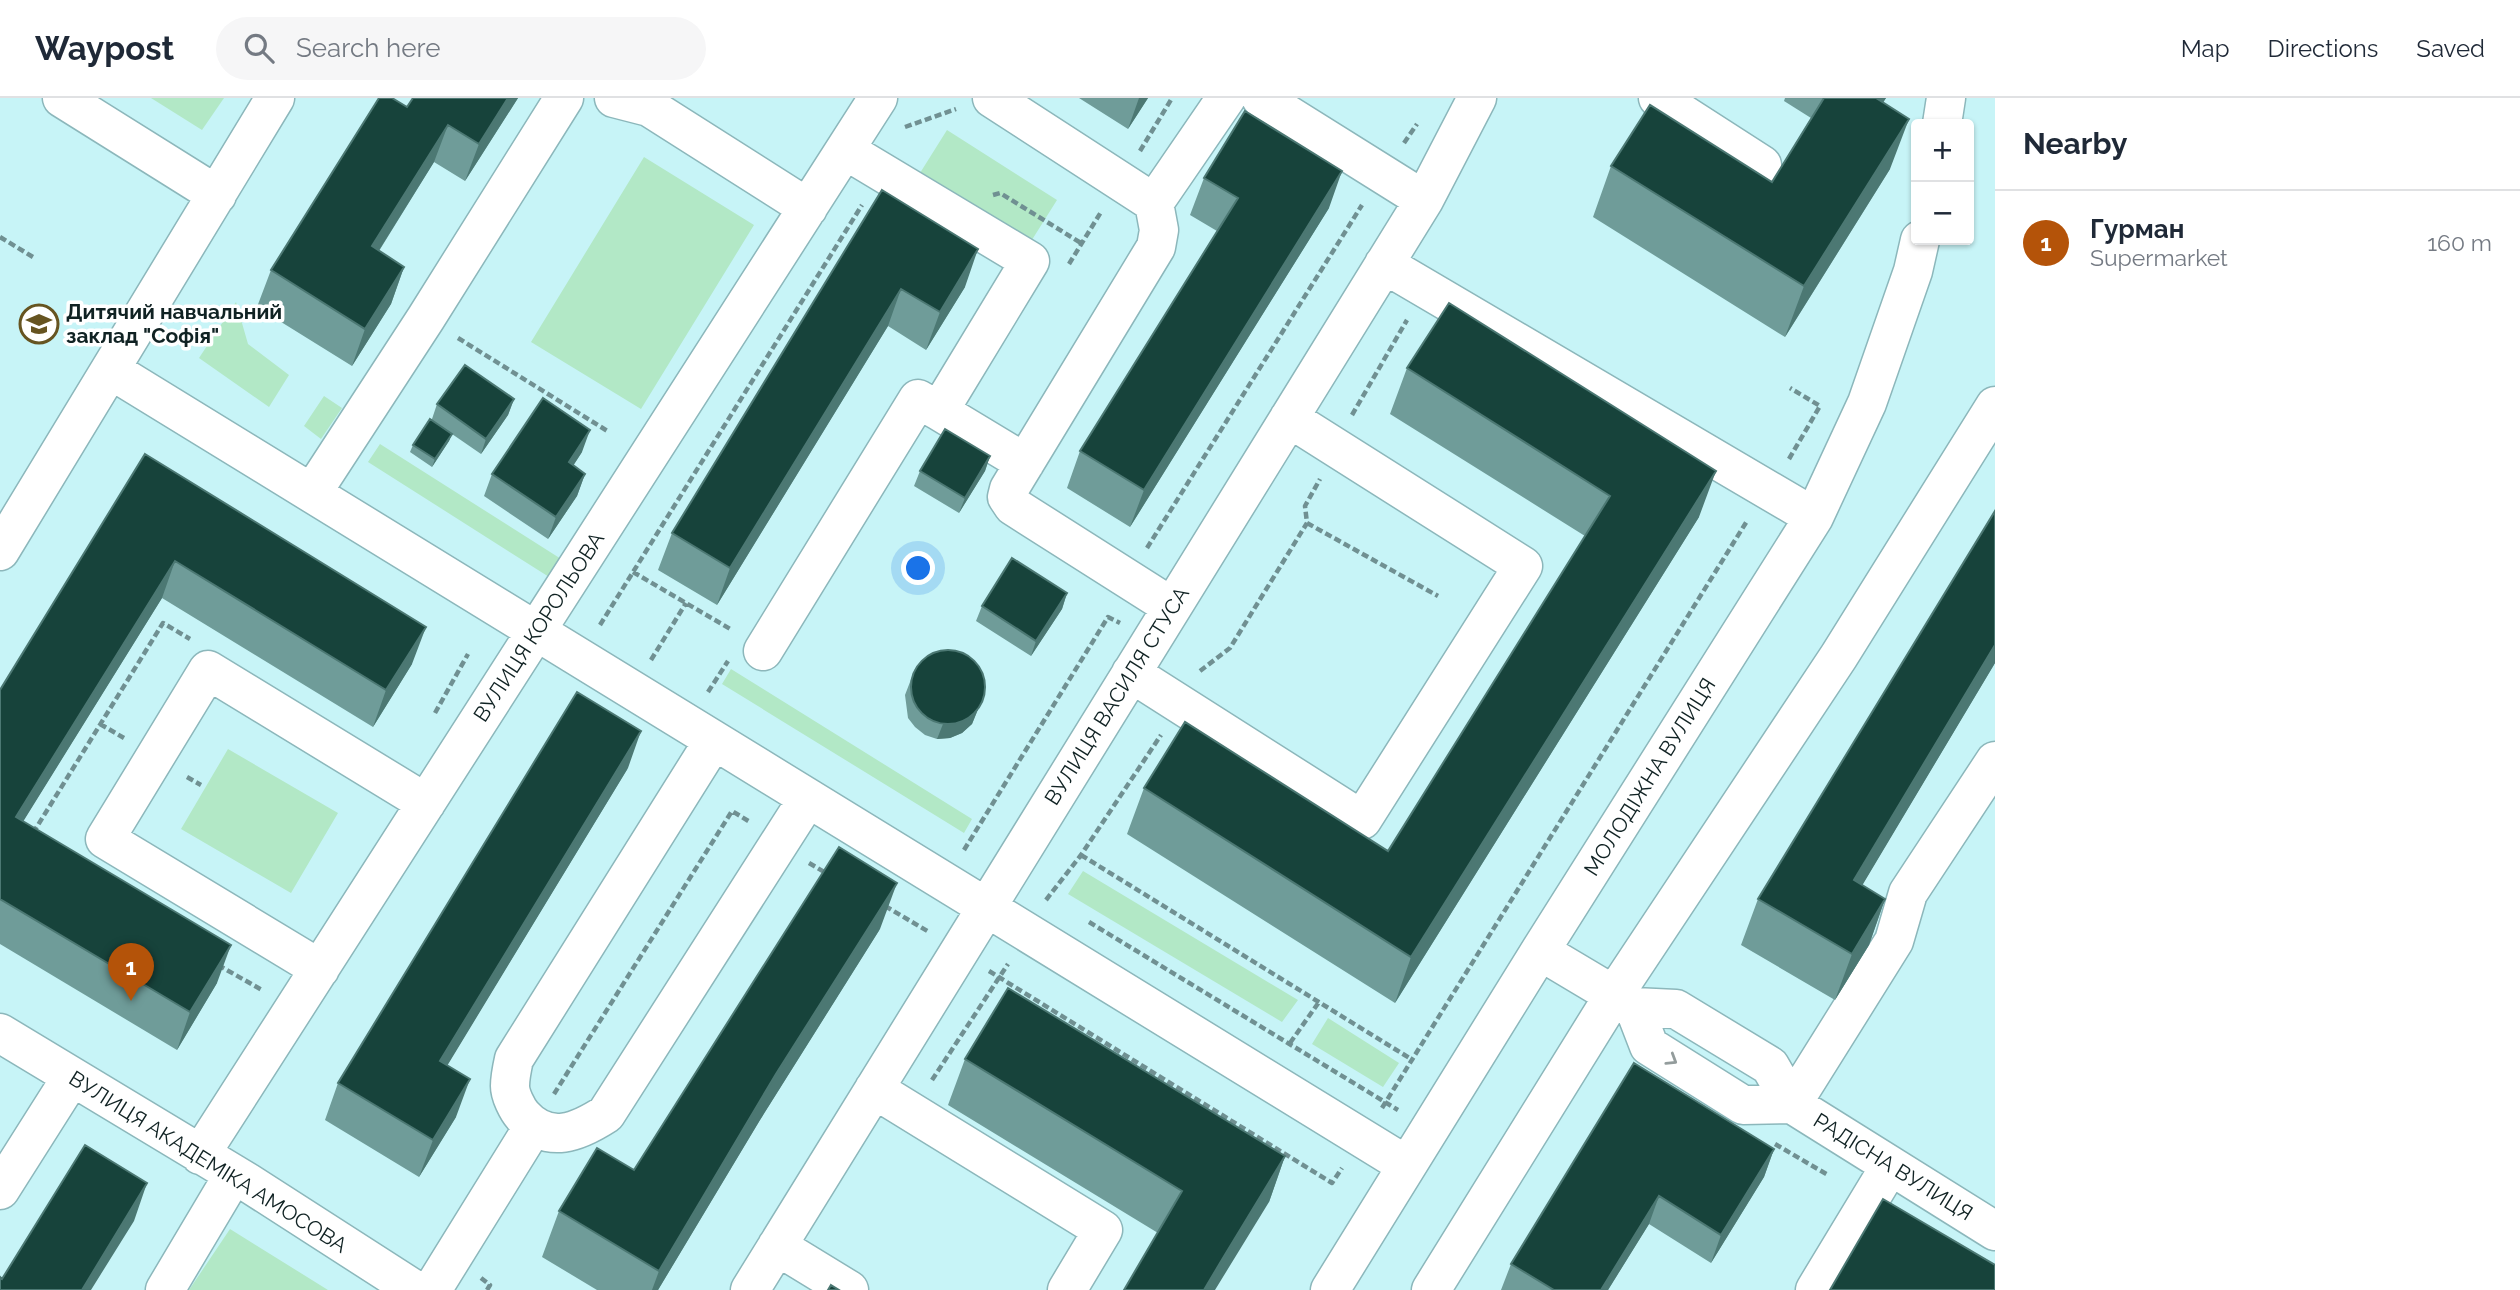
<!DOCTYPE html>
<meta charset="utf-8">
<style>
:root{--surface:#fff;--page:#f6f6f7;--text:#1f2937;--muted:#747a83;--line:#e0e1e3;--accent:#b45309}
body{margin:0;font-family:Raleway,sans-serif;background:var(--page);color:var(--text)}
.controls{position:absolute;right:21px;top:21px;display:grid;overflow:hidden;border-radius:7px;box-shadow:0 2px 5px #0004}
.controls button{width:63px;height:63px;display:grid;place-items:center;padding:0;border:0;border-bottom:2px solid var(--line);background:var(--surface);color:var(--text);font:35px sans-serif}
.you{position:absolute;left:919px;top:471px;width:24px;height:24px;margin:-18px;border:5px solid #fff;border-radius:50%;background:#1a73e8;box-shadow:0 0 0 10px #1a73e833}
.badge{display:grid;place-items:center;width:46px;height:46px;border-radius:50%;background:var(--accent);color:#fff;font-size:23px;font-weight:700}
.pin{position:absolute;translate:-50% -58px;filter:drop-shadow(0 2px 4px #0008)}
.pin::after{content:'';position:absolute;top:37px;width:24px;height:21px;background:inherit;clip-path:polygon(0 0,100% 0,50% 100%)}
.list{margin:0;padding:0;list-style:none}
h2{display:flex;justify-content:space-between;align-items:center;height:91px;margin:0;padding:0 28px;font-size:30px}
h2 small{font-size:23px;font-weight:400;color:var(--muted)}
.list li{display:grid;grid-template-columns:46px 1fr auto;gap:21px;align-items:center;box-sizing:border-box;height:105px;padding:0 28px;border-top:2px solid var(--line)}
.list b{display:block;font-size:26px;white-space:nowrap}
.list p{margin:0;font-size:23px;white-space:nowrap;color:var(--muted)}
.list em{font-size:23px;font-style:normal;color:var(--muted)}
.icon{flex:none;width:38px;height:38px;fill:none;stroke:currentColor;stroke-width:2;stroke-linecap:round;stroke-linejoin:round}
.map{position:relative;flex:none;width:1995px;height:1192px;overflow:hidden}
header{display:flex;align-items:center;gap:42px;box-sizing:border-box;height:98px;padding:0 35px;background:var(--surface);border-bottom:2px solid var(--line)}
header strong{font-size:33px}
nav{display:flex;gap:38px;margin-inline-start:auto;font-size:24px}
.search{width:490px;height:63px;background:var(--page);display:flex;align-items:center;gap:18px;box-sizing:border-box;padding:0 24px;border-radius:38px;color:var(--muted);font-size:26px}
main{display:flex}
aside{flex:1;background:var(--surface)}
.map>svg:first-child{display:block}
.green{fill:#b2e8c6}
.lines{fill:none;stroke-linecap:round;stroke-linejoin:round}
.minor-casing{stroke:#8cb7bb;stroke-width:41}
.path{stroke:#709092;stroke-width:4.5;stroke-dasharray:7 3.5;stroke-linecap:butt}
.minor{stroke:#fff;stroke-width:38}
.wall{fill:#6f9c99}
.shaded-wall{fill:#4c7873}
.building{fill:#17433b;stroke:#4c7873;stroke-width:2}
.oneway{stroke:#939c9c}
.labels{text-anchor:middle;stroke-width:7;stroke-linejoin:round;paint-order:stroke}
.poi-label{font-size:21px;font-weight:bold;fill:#102223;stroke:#fff;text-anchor:start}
.street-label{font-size:21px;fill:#102223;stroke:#fff}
</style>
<header>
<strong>Waypost</strong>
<div class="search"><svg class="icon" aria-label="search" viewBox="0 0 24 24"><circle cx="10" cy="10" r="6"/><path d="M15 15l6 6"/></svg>Search here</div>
<nav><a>Map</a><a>Directions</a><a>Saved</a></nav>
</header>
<main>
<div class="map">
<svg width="1995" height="1192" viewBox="0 0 1995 1192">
<rect width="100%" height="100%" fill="#c7f4f7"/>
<path class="green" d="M 151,0 L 224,0 L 202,32 Z
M 947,32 L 1057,102 L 1030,145 L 920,75 Z
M 644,59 L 754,127 L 641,311 L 531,244 Z
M 236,204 L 248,246 L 289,277 L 269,309 L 199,260 Z
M 324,298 L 342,310 L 321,341 L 304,328 Z
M 380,346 L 569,466 L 557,484 L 368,364 Z
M 731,571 L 972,721 L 964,735 L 722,586 Z
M 228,651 L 338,715 L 291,795 L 181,731 Z
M 1083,773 L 1298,902 L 1282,924 L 1068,796 Z
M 1328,920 L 1399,965 L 1383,989 L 1312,946 Z
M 230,1131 L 328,1192 L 189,1192 Z"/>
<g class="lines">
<defs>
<path id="minor" d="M 62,0 L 217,97
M 614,0 L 649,9 L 808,110
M 992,0 L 1154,105
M 1261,0 L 1424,102
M 1658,0 L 1762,67
M 1942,26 L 1946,0
M 845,52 L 1030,163 L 939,313 L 1025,365
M 1384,166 L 1814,419
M 111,272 L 1406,1067
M 312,395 L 426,220 L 564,0
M 0,453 L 275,0
M 1172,509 L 1013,408 L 1007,399 L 1009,391 L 1156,149 L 1159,132 L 1154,105 L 1226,0
M 763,553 L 918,301 L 939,313
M 1131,575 L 1362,722 L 1523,468 L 1289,320
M 714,642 L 514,961 C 512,970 510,979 510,988 C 510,997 517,1011 523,1018 C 549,1047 578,1034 606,1016 L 808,700
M 1540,853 L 1634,909 L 1676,911 L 1770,968 L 1792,1006 L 1995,1133
M 320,871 L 105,741 L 208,572 L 426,705
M 1634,909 L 1649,948 L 1743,1007 L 1792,1006
M 0,935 L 247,1084 L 415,1192
M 874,991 L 1103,1132 L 1067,1192
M 1792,1006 L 1894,843 L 1908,795 L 1995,663
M 200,1057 L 878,0
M 0,1092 L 71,980
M 777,1148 L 849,1192
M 165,1192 L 234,1076
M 432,1192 L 533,1029
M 750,1192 L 1424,102 L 1477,0
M 1330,1192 L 1540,853 L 1814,419 L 1867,305 L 1913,173 L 1920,142
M 1431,1192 L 1614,897 L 1839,558 L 1995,308
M 1815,1192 L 1890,1068"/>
</defs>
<use href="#minor" class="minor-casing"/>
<path class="path" d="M 905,29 L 956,11
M 1404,45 L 1417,26
M 1140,53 L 1172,0
M 993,97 L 1000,95 L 1081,145
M 0,139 L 33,159
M 1069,166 L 1101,114
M 458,240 L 609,334
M 1352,317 L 1407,222
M 1789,361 L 1820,308 L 1790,290
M 1307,425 L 1438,498
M 1147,450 L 1362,107
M 633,474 L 732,532
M 600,527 L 862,107
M 651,562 L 686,505
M 1200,573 L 1230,550 L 1307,425 L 1305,408 L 1320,381
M 708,594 L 728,563
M 435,615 L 468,556
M 100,626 L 124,640
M 187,679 L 201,687
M 33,735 L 163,525 L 190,541
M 964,752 L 1108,519 L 1120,525
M 1081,757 L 1411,961
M 809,765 L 826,775
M 1046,802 L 1081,757 L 1161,637
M 885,808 L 929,834
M 1089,824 L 1398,1012
M 218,867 L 262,892
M 989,873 L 1332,1085 L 1342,1070
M 1290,945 L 1319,904
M 932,982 L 1008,866
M 554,996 L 732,713 L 750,724
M 1382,1010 L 1747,423
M 1775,1046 L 1828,1077
M 481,1180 L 490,1187 L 487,1192"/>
<use href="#minor" class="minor"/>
</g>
<path class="wall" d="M 413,0 L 518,0 L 465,83 L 434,64 L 379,153 L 404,169 L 391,206 L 352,268 L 257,209 L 271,172 L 407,9 Z
M 1079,0 L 1148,0 L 1128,31 Z
M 1785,0 L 1886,0 L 1883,4 L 1890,71 L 1785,239 L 1593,119 L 1611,68 L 1772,84 L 1811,20 L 1784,3 Z
M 1204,80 L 1329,110 L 1130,429 L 1067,390 L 1080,353 L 1217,133 L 1190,117 Z
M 882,92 L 965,189 L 926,252 L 888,228 L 717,507 L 658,472 L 672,435 Z
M 1407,270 L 1699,419 L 1395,905 L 1127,736 L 1144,690 L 1388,753 L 1585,438 L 1390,316 Z
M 514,301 L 508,317 L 481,356 L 452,336 L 449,343 L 432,369 L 410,354 L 413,347 L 432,321 L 437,306 Z
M 582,354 L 573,368 L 585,376 L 577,398 L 548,441 L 484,398 L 492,376 Z
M 145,356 L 412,566 L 373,629 L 162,500 L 23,723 L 217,885 L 177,952 L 0,846 L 0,592 Z
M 990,358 L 985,373 L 959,415 L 914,388 L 920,373 Z
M 1995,413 L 1995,565 L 1862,787 L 1885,801 L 1869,847 L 1835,902 L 1741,847 L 1758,801 Z
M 1067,495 L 1062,511 L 1031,558 L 976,523 L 982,508 Z
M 915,571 L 983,599 L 972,626 L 962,635 L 950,640 L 937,641 L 925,637 L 915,629 L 908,620 L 905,597 Z
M 628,670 L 447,967 L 456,1019 L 419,1079 L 325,1022 L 338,985 Z
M 880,831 L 760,1022 L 658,1192 L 597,1192 L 542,1159 L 559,1113 L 634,1072 Z
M 965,961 L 1285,1058 L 1269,1104 L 1158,1135 L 948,1007 Z
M 1634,965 L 1774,1051 L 1764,1079 L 1711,1165 L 1649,1126 L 1608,1192 L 1501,1192 L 1511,1166 Z"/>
<path class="shaded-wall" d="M 508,0 L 518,0 L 465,83 L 479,46 Z
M 1139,0 L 1148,0 L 1128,31 Z
M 1873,0 L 1886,0 L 1855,49 Z
M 1909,21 L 1890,71 L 1785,239 L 1804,188 Z
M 448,27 L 434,64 L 358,186 L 372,148 Z
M 1342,73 L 1329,110 L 1130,429 L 1144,392 Z
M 978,151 L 965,189 L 926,252 L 940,214 Z
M 404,169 L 391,206 L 352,268 L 365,231 Z
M 901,191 L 888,228 L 717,507 L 730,470 Z
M 514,301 L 508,317 L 481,356 L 486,341 Z
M 590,332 L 582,354 L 561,386 L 569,364 Z
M 452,336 L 449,343 L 432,369 L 435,361 Z
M 990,358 L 985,373 L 959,415 L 965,400 Z
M 1716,373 L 1699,419 L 1395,905 L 1411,859 Z
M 585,376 L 577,398 L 548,441 L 556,419 Z
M 175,463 L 162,500 L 3,756 L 16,719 Z
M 1067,495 L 1062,511 L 1031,558 L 1036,543 Z
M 426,529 L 412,566 L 373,629 L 386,592 Z
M 1995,547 L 1995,565 L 1838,828 L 1854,782 Z
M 983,599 L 972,626 L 962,635 L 950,640 L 937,641 L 943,626 Z
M 641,633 L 628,670 L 427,1001 L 440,963 Z
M 897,785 L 880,831 L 760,1022 L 658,1192 L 652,1192 L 659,1173 L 776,976 Z
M 1885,801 L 1869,847 L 1835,902 L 1852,856 Z
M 231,847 L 217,885 L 177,952 L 190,914 Z
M 470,981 L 456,1019 L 419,1079 L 433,1042 Z
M 1774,1051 L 1764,1079 L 1711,1165 L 1721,1137 Z
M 1285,1058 L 1269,1104 L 1215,1192 L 1204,1192 L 1223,1160 Z
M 147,1085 L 134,1123 L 91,1192 L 82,1192 Z
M 1659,1098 L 1649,1126 L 1608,1192 L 1601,1192 Z"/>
<path class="building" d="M 379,0 L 392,0 L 407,9 L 413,0 L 508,0 L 479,46 L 448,27 L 372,148 L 404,169 L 365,231 L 271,172 Z
M 1824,0 L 1876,0 L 1909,21 L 1804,188 L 1611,68 L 1650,7 L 1772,84 Z
M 1245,13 L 1342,73 L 1144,392 L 1080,353 L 1238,100 L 1204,80 Z
M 882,92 L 978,151 L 940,214 L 901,191 L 730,470 L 672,435 Z
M 1449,205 L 1716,373 L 1411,859 L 1144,690 L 1185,624 L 1388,753 L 1610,398 L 1407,270 Z
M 465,267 L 514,301 L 486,341 L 437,306 Z
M 543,300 L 590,332 L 569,364 L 585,376 L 556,419 L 492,376 Z
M 430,321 L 452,336 L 435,361 L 413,347 Z
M 945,331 L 990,358 L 965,400 L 920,373 Z
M 145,356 L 426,529 L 386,592 L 175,463 L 16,719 L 231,847 L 190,914 L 0,801 L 0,592 Z
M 1995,413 L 1995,547 L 1854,782 L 1885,801 L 1852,856 L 1758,801 Z
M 1012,460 L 1067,495 L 1036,543 L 982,508 Z
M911 589a37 37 0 1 1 74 0a37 37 0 1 1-74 0Z
M 577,594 L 641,633 L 440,963 L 470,981 L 433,1042 L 338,985 Z
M 839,749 L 897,785 L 776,976 L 659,1173 L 559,1113 L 597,1050 L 634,1072 Z
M 1008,890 L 1285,1058 L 1223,1160 L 1204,1192 L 1124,1192 L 1182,1093 L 965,961 Z
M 1634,965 L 1774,1051 L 1721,1137 L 1659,1098 L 1601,1192 L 1554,1192 L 1511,1166 Z
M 85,1047 L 147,1085 L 82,1192 L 0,1192 L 0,1179 L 2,1181 Z
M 1883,1101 L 1995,1167 L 1995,1192 L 1830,1192 Z
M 831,1187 L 839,1192 L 828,1192 Z"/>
<defs><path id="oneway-chevron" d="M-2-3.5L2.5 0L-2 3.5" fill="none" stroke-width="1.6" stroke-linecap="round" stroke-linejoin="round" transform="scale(1.75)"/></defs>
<use class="oneway" href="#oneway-chevron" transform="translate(1672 962) rotate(32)"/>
<defs>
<symbol id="school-ring" viewBox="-11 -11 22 22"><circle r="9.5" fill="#fff" stroke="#665421" stroke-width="1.5"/><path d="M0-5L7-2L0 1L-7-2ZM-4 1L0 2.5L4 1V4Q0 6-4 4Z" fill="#665421"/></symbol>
</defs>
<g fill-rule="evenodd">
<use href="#school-ring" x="17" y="204" width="44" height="44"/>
</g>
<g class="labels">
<g class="poi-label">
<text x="66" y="221">Дитячий навчальний<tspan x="66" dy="24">заклад "Софія"</tspan></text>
</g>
<g class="street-label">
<text transform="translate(539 529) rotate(-57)" y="7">ВУЛИЦЯ КОРОЛЬОВА</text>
<text transform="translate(1117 598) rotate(-58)" y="7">ВУЛИЦЯ ВАСИЛЯ СТУСА</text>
<text transform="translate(1650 679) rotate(-58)" y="7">МОЛОДІЖНА ВУЛИЦЯ</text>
<text transform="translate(208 1064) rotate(32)" y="7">ВУЛИЦЯ АКАДЕМІКА АМОСОВА</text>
<text transform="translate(1893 1069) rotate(32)" y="7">РАДІСНА ВУЛИЦЯ</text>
</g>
</g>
</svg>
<div class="controls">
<button>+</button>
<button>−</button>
</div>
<div class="you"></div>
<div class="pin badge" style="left:131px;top:903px">1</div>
</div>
<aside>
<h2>Nearby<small></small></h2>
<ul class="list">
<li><span class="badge">1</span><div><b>Гурман</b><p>Supermarket</p></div><em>160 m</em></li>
</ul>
</aside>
</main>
